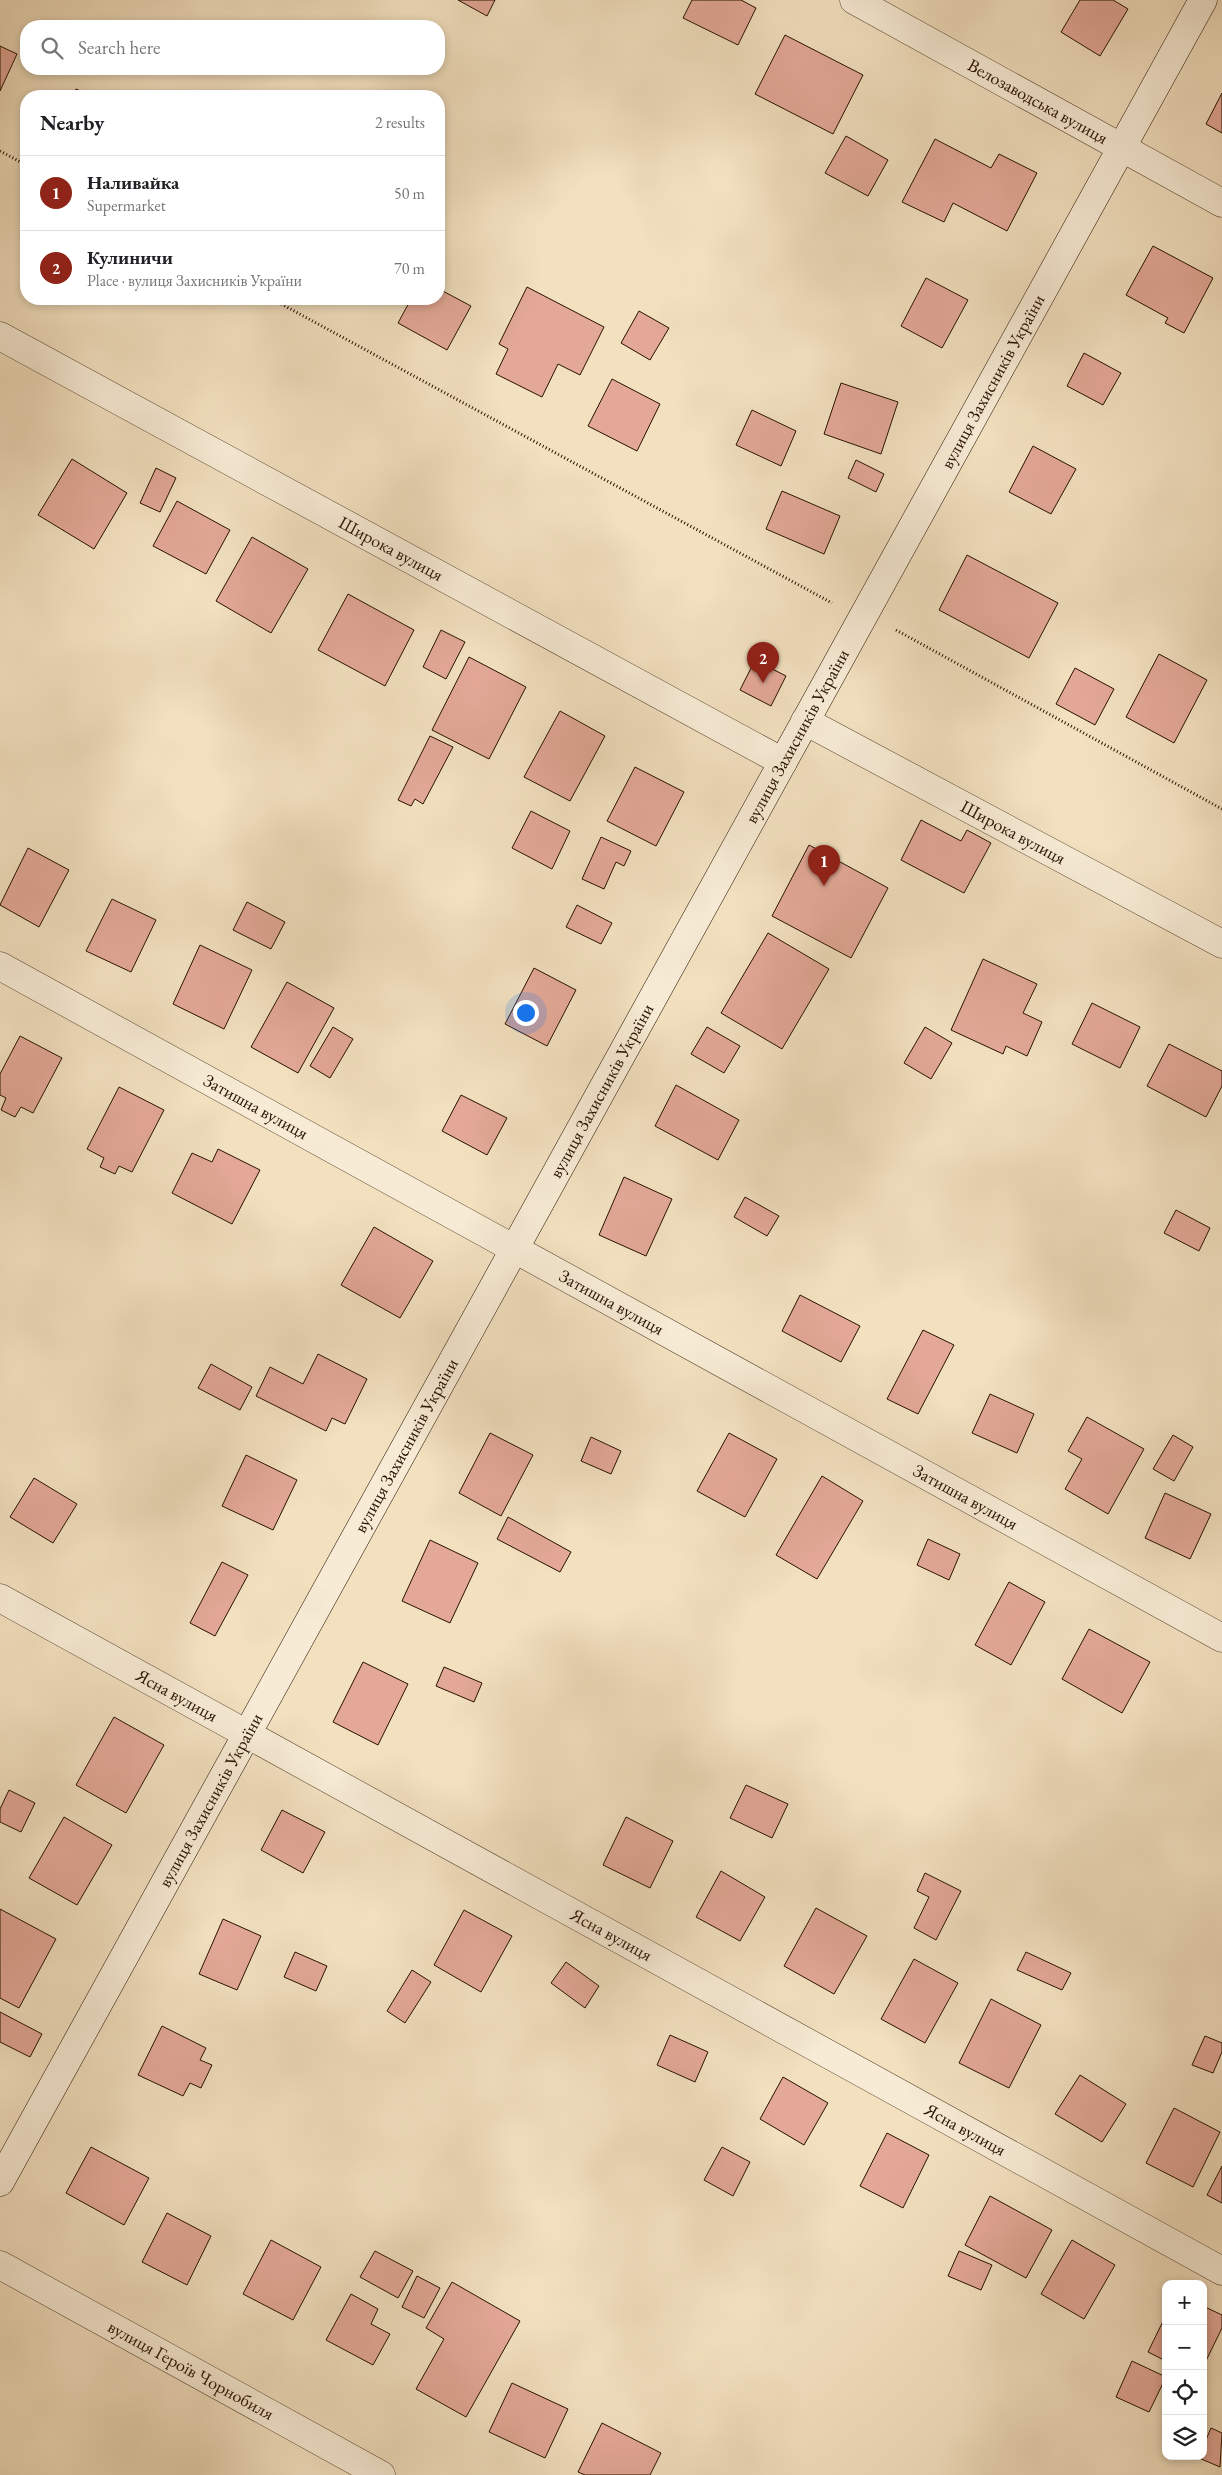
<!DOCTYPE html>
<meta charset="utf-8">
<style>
:root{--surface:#fff;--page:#f6f6f6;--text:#202124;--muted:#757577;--line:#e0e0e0;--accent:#8f2418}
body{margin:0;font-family:"EB Garamond",serif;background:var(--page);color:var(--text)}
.controls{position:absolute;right:15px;bottom:15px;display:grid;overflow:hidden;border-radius:10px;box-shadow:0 2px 8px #0003}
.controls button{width:45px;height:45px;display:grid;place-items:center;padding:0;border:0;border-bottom:1px solid var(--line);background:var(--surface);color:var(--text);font:25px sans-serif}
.you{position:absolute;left:525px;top:1012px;width:18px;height:18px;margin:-12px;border:4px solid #fff;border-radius:50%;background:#1a73e8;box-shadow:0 0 0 8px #1a73e833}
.badge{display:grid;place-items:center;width:32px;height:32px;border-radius:50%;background:var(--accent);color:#fff;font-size:16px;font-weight:700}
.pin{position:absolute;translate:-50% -41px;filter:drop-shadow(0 1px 2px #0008)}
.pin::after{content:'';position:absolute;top:26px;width:18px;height:15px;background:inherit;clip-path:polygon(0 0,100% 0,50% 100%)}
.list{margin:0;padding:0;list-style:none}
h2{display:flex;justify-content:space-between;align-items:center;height:65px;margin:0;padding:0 20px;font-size:21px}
h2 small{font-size:16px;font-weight:400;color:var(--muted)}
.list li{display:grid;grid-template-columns:32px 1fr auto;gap:15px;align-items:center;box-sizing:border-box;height:75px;padding:0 20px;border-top:1px solid var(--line)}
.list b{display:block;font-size:19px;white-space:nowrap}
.list p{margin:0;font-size:16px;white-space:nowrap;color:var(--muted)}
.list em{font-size:16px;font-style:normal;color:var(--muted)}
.icon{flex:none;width:28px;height:28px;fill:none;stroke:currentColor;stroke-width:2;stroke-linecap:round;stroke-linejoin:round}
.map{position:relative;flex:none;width:1222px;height:2475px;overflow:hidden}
.search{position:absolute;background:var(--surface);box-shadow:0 2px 8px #0003;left:20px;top:20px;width:425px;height:55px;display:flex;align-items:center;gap:12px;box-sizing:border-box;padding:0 18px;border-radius:20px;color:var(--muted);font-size:19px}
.panel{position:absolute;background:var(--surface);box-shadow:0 2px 8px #0003;left:20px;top:90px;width:425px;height:215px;border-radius:20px}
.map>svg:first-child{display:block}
.building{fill:#e3a897;stroke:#271100}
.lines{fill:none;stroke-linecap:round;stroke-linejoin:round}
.street-casing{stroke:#5a4530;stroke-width:29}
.secondary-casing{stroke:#271100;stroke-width:29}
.path{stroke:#271100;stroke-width:3;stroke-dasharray:1 2.5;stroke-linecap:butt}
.street{stroke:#f7ebd5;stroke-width:28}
.secondary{stroke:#f7ebd5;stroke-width:28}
.labels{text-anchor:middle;stroke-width:4;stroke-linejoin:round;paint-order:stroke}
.street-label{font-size:18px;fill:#271100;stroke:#f7ebd5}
</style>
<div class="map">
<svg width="1222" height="2475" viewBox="0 0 1222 2475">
<rect width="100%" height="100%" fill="#f2e0bf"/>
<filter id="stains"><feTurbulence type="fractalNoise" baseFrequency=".004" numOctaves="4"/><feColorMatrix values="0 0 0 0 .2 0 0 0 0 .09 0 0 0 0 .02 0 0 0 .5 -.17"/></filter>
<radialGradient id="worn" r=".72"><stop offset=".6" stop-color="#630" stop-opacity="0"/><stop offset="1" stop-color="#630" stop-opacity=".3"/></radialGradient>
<path class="building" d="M 458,0 L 495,0 L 487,16 Z
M 692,0 L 741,0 L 756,8 L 738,45 L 683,18 Z
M 1080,0 L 1113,0 L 1128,9 L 1100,56 L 1061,32 Z
M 785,35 L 863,75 L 833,134 L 755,94 Z
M 0,46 L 17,54 L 0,91 Z
M 76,89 L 92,96 L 72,96 Z
M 1222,93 L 1222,133 L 1206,124 Z
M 846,136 L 888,160 L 868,196 L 825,173 Z
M 935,139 L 991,168 L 999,154 L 1037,173 L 1007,231 L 953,203 L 944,222 L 902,202 Z
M 1153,246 L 1213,278 L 1184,333 L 1165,323 L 1168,318 L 1126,295 Z
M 926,278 L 968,300 L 942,348 L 901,326 Z
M 527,287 L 604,327 L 580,375 L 558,364 L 542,397 L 496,374 L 508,349 L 499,344 Z
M 439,289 L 471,306 L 447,350 L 398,323 L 411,299 L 439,299 Z
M 639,311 L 669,328 L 650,360 L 621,343 Z
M 1084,353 L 1121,373 L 1103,405 L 1067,386 Z
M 612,379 L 660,404 L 637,451 L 588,426 Z
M 841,383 L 898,402 L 881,454 L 824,434 Z
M 752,410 L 796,431 L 781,466 L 736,445 Z
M 1033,446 L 1076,469 L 1051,514 L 1009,492 Z
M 72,459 L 127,493 L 94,549 L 38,515 Z
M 856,460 L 884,474 L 876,492 L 848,478 Z
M 156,468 L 176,478 L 160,512 L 140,503 Z
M 782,491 L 840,516 L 824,554 L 766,529 Z
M 177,501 L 230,530 L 206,574 L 153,546 Z
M 252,537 L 308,569 L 271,633 L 216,601 Z
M 967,555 L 1058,603 L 1029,658 L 939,610 Z
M 348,594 L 414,630 L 385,686 L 318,650 Z
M 441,630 L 465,642 L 446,679 L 423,667 Z
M 1159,654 L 1207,680 L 1174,743 L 1126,717 Z
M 469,657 L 526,687 L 489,759 L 432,730 Z
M 755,660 L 786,676 L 771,706 L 740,690 Z
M 1075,668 L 1114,689 L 1095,725 L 1056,704 Z
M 560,711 L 605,736 L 570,801 L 524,777 Z
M 430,736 L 453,747 L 423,804 L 415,799 L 411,806 L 398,800 Z
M 635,767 L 684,792 L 656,846 L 607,821 Z
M 531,811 L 570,831 L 552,869 L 512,848 Z
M 921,820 L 961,841 L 967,830 L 991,843 L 964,893 L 901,860 Z
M 601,837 L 631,851 L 624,866 L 616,862 L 604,889 L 582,879 Z
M 809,845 L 888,888 L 851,958 L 772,916 Z
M 28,848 L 69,870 L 39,927 L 0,905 Z
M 112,899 L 156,920 L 131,972 L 86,951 Z
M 247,902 L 285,922 L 271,949 L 233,930 Z
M 577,905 L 612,923 L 601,944 L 566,927 Z
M 768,933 L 829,969 L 782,1049 L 721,1013 Z
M 200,945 L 252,970 L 224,1029 L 173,1004 Z
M 983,959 L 1037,984 L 1023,1013 L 1042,1022 L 1027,1056 L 1006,1046 L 1003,1054 L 951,1030 Z
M 534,968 L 576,990 L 547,1046 L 505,1024 Z
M 287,982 L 334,1008 L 298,1073 L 251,1047 Z
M 1092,1003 L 1140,1027 L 1120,1068 L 1072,1044 Z
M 333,1027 L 353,1039 L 330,1078 L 310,1066 Z
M 707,1027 L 740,1046 L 724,1073 L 691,1054 Z
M 925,1027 L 952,1043 L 931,1079 L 904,1063 Z
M 20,1036 L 62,1058 L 33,1113 L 21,1107 L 15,1117 L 1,1110 L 6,1098 L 0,1095 L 0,1074 Z
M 1169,1044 L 1222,1071 L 1222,1086 L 1206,1117 L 1147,1086 Z
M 676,1085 L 739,1120 L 718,1160 L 655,1126 Z
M 119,1087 L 164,1110 L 132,1172 L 119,1166 L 115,1174 L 100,1167 L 104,1158 L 87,1149 Z
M 461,1095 L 507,1118 L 487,1155 L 442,1131 Z
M 218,1149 L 260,1170 L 232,1224 L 172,1193 L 192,1153 L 212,1162 Z
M 624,1177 L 672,1199 L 646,1256 L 599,1235 Z
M 745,1197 L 779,1216 L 767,1236 L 734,1217 Z
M 1176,1210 L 1210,1228 L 1199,1251 L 1164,1233 Z
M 374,1227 L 433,1261 L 400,1318 L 341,1285 Z
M 800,1295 L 860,1326 L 841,1362 L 782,1331 Z
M 923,1330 L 954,1345 L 918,1414 L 887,1399 Z
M 318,1354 L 367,1379 L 345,1424 L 332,1418 L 326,1431 L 256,1396 L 270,1367 L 303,1384 Z
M 211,1364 L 252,1387 L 240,1410 L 198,1388 Z
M 990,1394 L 1034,1414 L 1017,1453 L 972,1433 Z
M 1087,1417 L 1144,1449 L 1108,1514 L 1065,1489 L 1082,1459 L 1068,1451 Z
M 490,1433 L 533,1455 L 501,1516 L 459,1493 Z
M 729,1433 L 777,1459 L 745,1517 L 697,1491 Z
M 1173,1435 L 1193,1447 L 1174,1481 L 1153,1469 Z
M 591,1437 L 621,1451 L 611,1474 L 581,1461 Z
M 246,1455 L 297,1480 L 273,1530 L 222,1506 Z
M 822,1476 L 863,1501 L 817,1579 L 776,1555 Z
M 34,1478 L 77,1504 L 53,1543 L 10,1517 Z
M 1165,1493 L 1211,1514 L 1190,1559 L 1145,1538 Z
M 508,1517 L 571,1552 L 560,1572 L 497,1539 Z
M 928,1539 L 960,1554 L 949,1580 L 917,1565 Z
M 430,1540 L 478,1563 L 450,1623 L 402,1601 Z
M 222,1562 L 248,1575 L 215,1636 L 190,1623 Z
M 1009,1582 L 1045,1602 L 1011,1665 L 975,1645 Z
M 1089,1629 L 1150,1662 L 1122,1713 L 1062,1679 Z
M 363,1662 L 408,1684 L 378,1745 L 333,1722 Z
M 444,1667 L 482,1683 L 474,1702 L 436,1686 Z
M 114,1717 L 164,1745 L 126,1813 L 76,1785 Z
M 746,1785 L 788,1804 L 772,1838 L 730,1818 Z
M 9,1790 L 35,1803 L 21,1832 L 0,1822 L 0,1809 Z
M 282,1810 L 325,1832 L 303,1873 L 261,1850 Z
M 64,1817 L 112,1845 L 77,1905 L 29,1878 Z
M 626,1817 L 673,1841 L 650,1888 L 603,1865 Z
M 721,1871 L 765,1897 L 740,1941 L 696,1917 Z
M 925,1873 L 961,1891 L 936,1940 L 914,1928 L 929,1897 L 917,1891 Z
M 816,1908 L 867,1936 L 834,1994 L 784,1966 Z
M 0,1909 L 56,1939 L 19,2008 L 0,1998 Z
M 464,1910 L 512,1936 L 481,1992 L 434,1965 Z
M 223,1919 L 261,1936 L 237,1990 L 199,1974 Z
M 295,1952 L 327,1966 L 316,1991 L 284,1977 Z
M 1026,1952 L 1071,1973 L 1062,1990 L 1017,1970 Z
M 914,1959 L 958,1983 L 925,2043 L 881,2019 Z
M 566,1962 L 599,1986 L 585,2008 L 551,1983 Z
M 412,1970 L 431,1982 L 405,2023 L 387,2011 Z
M 991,1999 L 1041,2025 L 1009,2088 L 959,2063 Z
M 0,2012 L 42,2034 L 30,2057 L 0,2042 Z
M 162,2026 L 206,2048 L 200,2060 L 212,2065 L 201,2088 L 190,2083 L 183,2096 L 138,2075 Z
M 670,2035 L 708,2052 L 695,2082 L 657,2065 Z
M 1205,2036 L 1222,2043 L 1222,2052 L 1213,2073 L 1192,2065 Z
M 1080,2075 L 1126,2104 L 1102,2142 L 1055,2114 Z
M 783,2077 L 828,2103 L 804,2145 L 760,2119 Z
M 1174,2108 L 1220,2132 L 1193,2187 L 1146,2163 Z
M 887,2133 L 929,2155 L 903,2208 L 860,2186 Z
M 91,2147 L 149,2178 L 124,2225 L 66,2193 Z
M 722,2147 L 750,2162 L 733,2196 L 704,2180 Z
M 1222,2166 L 1222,2203 L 1207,2195 Z
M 990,2196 L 1052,2230 L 1026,2278 L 965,2245 Z
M 167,2213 L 211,2236 L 187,2285 L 142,2262 Z
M 271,2240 L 321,2267 L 293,2320 L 243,2294 Z
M 1072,2240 L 1115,2265 L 1084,2319 L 1041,2294 Z
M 375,2251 L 413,2271 L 398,2298 L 360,2277 Z
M 959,2251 L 992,2265 L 981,2290 L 948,2276 Z
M 417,2276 L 440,2288 L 424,2318 L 402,2307 Z
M 452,2282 L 520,2321 L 466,2417 L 416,2389 L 444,2339 L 426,2328 Z
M 351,2294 L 378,2309 L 371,2324 L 390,2334 L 373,2365 L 326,2340 Z
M 1203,2306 L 1222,2315 L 1222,2328 L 1203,2367 Z
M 1166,2315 L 1166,2361 L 1148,2352 Z
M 1132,2361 L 1166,2377 L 1149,2412 L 1116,2397 Z
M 512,2383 L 568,2409 L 545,2458 L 489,2432 Z
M 602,2423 L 661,2453 L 650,2475 L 585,2475 L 578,2472 Z
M 1211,2428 L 1222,2433 L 1220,2467 L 1199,2458 L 1203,2456 L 1203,2447 Z"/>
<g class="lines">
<defs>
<g id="street">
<path id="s1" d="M 854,0 L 1222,203"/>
<path id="s2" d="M 0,336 L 783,762"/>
<path id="s3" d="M 805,721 L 1222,944"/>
<path id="s4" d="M 0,966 L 1222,1638"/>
<path id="s5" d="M 0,1598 L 1222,2271"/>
<path id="s6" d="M 0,2265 L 381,2475"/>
</g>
<g id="secondary">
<path id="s7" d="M 0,2182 L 1203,0"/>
</g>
</defs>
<use href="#street" class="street-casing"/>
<use href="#secondary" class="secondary-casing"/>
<path class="path" d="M 0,151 L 26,165
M 272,299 L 832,603
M 896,630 L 1222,809"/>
<use href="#street" class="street"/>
<use href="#secondary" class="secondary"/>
</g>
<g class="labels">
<g class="street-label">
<text dy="6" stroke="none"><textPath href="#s1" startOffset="210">Велозаводська вулиця</textPath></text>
<text dy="6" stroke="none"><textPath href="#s7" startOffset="2056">вулиця Захисників України</textPath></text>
<text dy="6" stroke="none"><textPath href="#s2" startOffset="445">Широка вулиця</textPath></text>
<text dy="6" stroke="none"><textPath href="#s7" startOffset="1651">вулиця Захисників України</textPath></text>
<text dy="6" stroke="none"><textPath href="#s3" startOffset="236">Широка вулиця</textPath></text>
<text dy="6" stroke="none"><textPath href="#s7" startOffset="1246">вулиця Захисників України</textPath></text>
<text dy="6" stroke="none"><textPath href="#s4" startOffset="292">Затишна вулиця</textPath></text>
<text dy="6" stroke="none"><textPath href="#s4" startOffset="698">Затишна вулиця</textPath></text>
<text dy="6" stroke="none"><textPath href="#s7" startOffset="841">вулиця Захисників України</textPath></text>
<text dy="6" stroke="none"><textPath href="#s4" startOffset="1102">Затишна вулиця</textPath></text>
<text dy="6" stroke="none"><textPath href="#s5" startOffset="202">Ясна вулиця</textPath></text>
<text dy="6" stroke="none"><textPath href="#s7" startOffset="436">вулиця Захисників України</textPath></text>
<text dy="6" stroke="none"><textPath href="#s5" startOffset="698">Ясна вулиця</textPath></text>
<text dy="6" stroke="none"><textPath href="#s5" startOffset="1102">Ясна вулиця</textPath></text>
<text dy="6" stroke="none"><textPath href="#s6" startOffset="218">вулиця Героїв Чорнобиля</textPath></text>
</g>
</g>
<rect width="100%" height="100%" filter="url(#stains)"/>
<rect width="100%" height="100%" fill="url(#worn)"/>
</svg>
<div class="controls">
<button>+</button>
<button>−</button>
<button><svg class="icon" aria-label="locate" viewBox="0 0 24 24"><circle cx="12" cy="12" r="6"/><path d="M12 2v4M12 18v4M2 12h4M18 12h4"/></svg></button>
<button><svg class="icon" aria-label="layers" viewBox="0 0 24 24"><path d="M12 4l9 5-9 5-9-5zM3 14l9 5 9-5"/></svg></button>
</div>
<div class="you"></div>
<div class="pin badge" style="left:824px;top:886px">1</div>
<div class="pin badge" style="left:763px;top:683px">2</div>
<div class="search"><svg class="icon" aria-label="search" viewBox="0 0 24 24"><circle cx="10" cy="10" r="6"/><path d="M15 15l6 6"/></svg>Search here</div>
<section class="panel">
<h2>Nearby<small>2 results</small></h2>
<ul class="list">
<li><span class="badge">1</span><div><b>Наливайка</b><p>Supermarket</p></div><em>50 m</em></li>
<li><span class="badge">2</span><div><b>Кулиничи</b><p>Place · вулиця Захисників України</p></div><em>70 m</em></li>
</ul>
</section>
</div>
